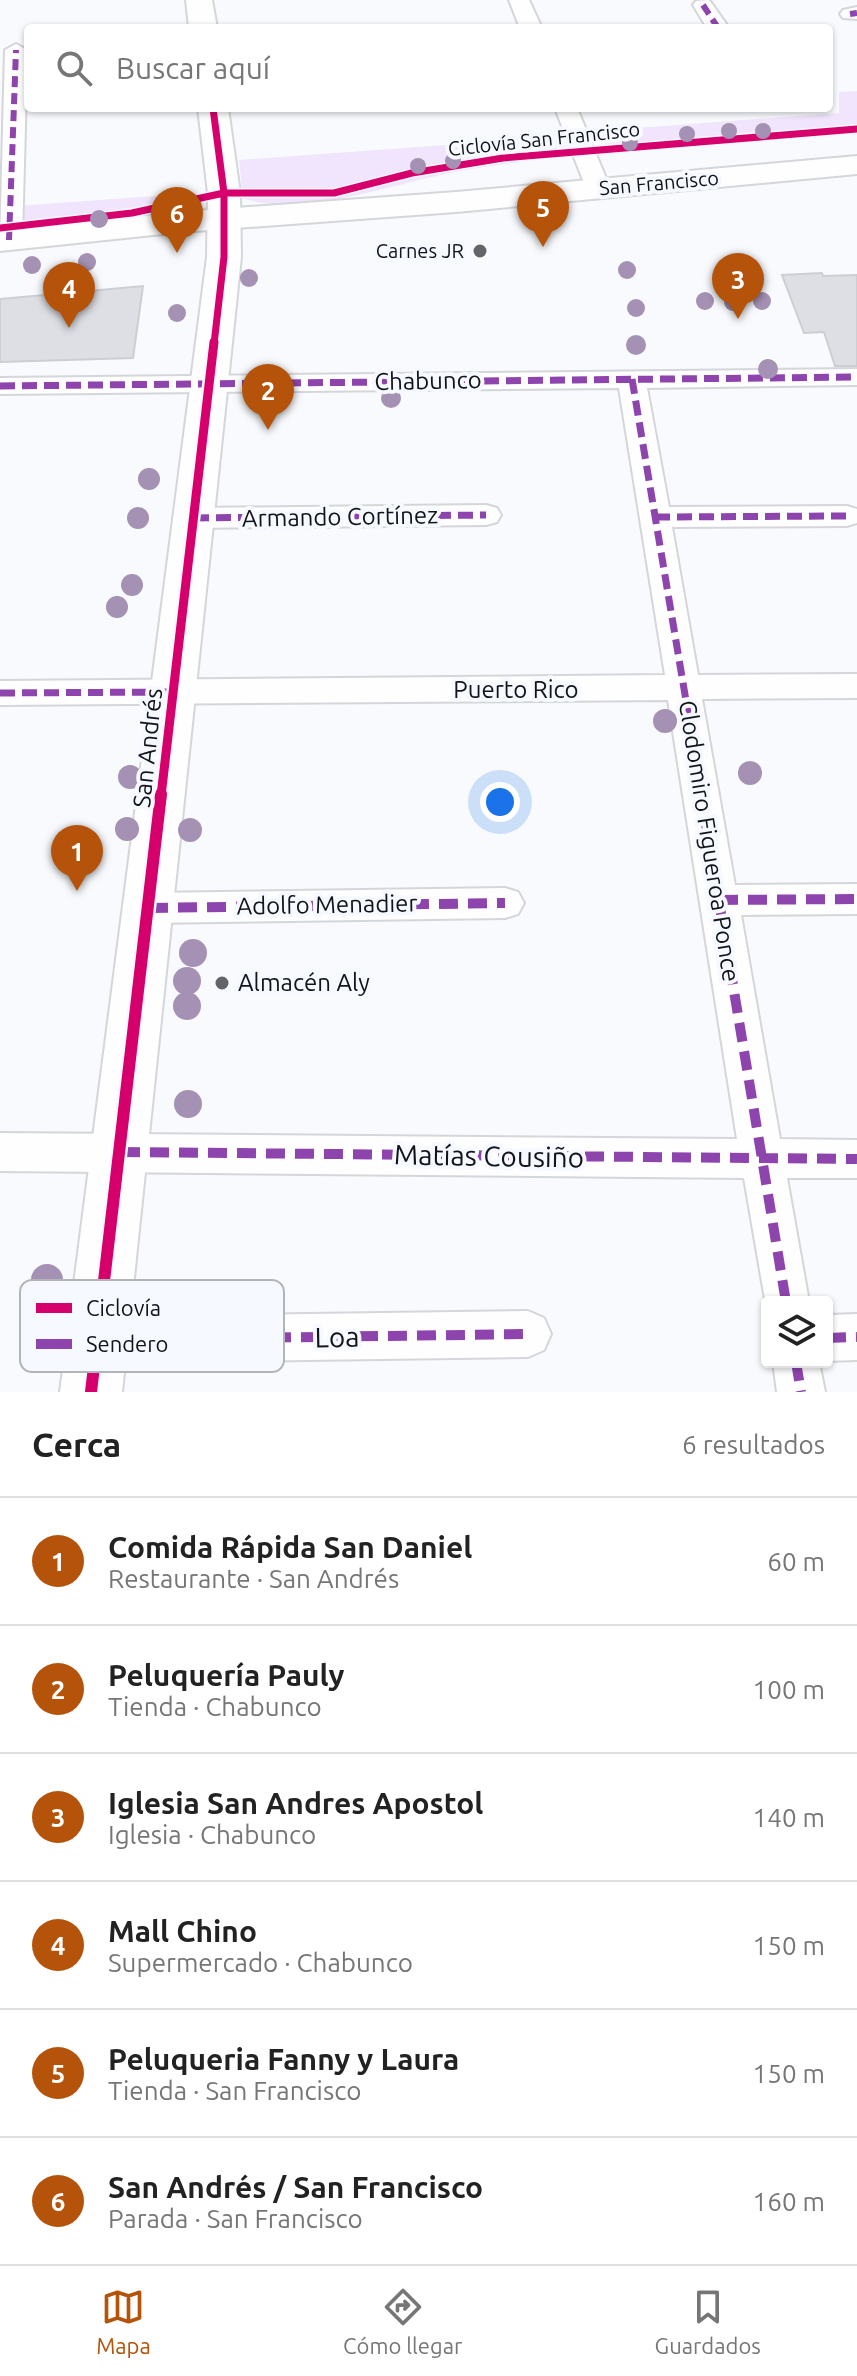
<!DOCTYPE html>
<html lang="es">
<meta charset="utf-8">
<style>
:root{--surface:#fff;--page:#f2f2f2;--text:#222;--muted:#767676;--line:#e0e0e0;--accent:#b45309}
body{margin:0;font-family:Ubuntu,sans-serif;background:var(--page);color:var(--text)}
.controls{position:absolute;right:24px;bottom:24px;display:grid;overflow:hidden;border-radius:8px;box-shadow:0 2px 6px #0004}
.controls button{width:72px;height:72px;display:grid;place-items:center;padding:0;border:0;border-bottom:2px solid var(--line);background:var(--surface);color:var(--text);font:40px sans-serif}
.you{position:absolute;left:500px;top:802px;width:28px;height:28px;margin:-20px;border:6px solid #fff;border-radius:50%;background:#1a73e8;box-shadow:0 0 0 12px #1a73e833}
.badge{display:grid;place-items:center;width:52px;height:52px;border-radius:50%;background:var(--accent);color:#fff;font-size:26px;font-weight:700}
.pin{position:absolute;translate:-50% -66px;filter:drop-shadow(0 2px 4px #0008)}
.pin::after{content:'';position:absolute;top:42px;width:28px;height:24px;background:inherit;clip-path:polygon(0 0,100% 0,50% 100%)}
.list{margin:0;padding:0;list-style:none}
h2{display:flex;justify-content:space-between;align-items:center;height:104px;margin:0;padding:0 32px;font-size:34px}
h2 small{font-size:26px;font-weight:400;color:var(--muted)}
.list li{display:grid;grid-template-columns:52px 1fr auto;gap:24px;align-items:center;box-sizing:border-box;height:128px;padding:0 32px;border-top:2px solid var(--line)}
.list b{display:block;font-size:30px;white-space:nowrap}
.list p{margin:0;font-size:26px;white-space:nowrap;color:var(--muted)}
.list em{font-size:26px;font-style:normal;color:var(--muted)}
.icon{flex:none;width:44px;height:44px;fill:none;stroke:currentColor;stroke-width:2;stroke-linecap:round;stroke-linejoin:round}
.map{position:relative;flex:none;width:857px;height:1392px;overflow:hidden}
.search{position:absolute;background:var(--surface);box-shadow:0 2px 6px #0004;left:24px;right:24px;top:24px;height:88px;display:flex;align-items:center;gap:20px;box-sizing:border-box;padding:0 28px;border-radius:8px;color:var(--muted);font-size:30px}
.sheet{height:872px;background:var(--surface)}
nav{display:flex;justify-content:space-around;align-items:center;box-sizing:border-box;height:112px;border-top:2px solid var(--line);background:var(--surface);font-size:22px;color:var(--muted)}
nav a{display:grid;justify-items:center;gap:4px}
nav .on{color:var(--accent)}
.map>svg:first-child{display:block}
.green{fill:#f0e5fc}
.building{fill:#dedfe4;stroke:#cdced2;stroke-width:2}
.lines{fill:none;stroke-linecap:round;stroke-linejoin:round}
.minor-casing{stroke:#d4d6da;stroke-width:4}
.tertiary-casing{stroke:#d4d6da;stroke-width:4}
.secondary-casing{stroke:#d4d6da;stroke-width:4}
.minor{fill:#fefeff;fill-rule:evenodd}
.tertiary{fill:#fefeff;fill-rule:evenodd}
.secondary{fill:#fefeff;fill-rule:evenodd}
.quiet-far2{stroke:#8e44ad;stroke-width:6;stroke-dasharray:11 6;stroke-linecap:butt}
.quiet-far1{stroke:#8e44ad;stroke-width:7;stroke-dasharray:15 7;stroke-linecap:butt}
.quiet{stroke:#8e44ad;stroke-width:10;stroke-dasharray:19 10;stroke-linecap:butt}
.cycleway-far2-casing{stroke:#f6f9ff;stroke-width:10}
.cycleway-far1-casing{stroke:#f6f9ff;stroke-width:14}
.cycleway-casing{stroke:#f6f9ff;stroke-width:17}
.cycleway-far2{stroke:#d6006c;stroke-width:7}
.cycleway-far1{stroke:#d6006c;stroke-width:9}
.cycleway{stroke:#d6006c;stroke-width:12}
.tree{fill:#a491b4}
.poi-dot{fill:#626469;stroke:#f6f9ff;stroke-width:3}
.labels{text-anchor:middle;stroke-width:8;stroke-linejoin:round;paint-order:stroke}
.far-street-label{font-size:20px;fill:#121419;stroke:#f6f9ff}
.far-poi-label{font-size:20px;fill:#121419;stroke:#f6f9ff;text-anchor:end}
.street-label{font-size:24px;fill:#121419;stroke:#f6f9ff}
.poi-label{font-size:24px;fill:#121419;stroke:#f6f9ff;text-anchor:start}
.near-street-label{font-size:28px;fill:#121419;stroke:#f6f9ff}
.key{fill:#f6f9ff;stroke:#b2b4ba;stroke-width:2}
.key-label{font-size:22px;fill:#121419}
</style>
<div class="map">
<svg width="857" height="1392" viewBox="0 0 857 1392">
<rect width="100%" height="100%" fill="#f8fafd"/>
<path class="green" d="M 857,91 L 857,134 L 610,154 L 596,131 L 839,113 L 839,92 Z
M 553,137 L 559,156 C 523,162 486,166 449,173 C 391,185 298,218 243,198 L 239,160 Z
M 182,194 L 187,212 L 19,231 L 17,206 Z"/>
<path class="building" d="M 822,273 L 823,276 L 857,275 L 857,366 L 835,366 L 824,332 L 804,333 L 782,275 Z
M 143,286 L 133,358 L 0,362 L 0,299 Z"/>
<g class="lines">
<defs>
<path id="minor" d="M 509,0 L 529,0 L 542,28 L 520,28 Z
M 708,0 L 710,1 L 729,28 L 707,28 L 693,5 L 696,1 Z
M 857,7 L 857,19 L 843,18 L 840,14 L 843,10 Z
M 16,44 L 27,50 L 22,240 L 18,245 L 0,245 L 5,50 Z
M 555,108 L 577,108 L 610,188 L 607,193 L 589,193 L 586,188 Z
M 857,369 L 857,385 L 647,388 L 669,507 L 847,506 L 857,509 L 857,523 L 847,526 L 672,527 L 698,675 L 857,674 L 857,698 L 702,699 L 735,885 L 857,884 L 857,914 L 741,915 L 780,1139 L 857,1140 L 857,1178 L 787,1178 L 809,1302 L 767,1302 L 767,1311 L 744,1178 L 0,1171 L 0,1133 L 737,1139 L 668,700 L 0,705 L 0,681 L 665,675 L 619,388 L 0,394 L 0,378 Z
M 486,505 L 497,508 L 501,515 L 497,522 L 486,525 L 194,528 L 183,525 L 179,518 L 183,511 L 194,508 Z
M 505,888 L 518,892 L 524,903 L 518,914 L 505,918 L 149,923 L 136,919 L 130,908 L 136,897 L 149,893 Z
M 528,1311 L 544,1318 L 551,1334 L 544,1350 L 528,1357 L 98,1363 L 82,1356 L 75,1340 L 82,1324 L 98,1317 Z
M 857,1314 L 857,1360 L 827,1361 L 827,1315 Z
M 773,1362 L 819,1362 L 825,1392 L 777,1392 Z"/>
<path id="tertiary" d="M 186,0 L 212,0 L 217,28 L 189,28 Z
M 198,108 L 228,108 L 240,193 L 241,257 L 122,1392 L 60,1392 L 207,257 L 208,193 Z"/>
<path id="secondary" d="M 857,156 L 857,174 L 456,212 L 182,232 L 0,251 L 0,231 L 182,212 L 456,192 Z"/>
</defs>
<use href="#minor" class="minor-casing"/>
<use href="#tertiary" class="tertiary-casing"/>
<use href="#secondary" class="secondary-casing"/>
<use href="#minor" class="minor"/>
<use href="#tertiary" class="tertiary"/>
<use href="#secondary" class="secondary"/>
<path class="quiet-far2" d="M 703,5 L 718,28
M 850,14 L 857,13
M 9,240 L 16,50"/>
<path class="quiet-far1" d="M 632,379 L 702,796
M 0,386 L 857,377
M 655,517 L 847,516
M 194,518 L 486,515
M 0,693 L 174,692"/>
<path class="quiet" d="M 701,794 L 786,1302
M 719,900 L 857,899
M 149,908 L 505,903
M 121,1152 L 857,1159
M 827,1338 L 857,1337
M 98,1340 L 528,1334
M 796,1362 L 801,1392"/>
<defs>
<path id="cycleway-far2" d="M 213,108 L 224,193 L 224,257 L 214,344
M 0,228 L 132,213 L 224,193 L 334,193 L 412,173 L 503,158 L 857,129"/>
<path id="cycleway-far1" d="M 161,796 L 214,342"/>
<path id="cycleway" d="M 91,1392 L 161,794"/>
</defs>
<use href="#cycleway-far2" class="cycleway-far2-casing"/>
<use href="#cycleway-far1" class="cycleway-far1-casing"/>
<use href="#cycleway" class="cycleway-casing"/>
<use href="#cycleway-far2" class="cycleway-far2"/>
<use href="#cycleway-far1" class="cycleway-far1"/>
<use href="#cycleway" class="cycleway"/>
</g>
<g class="tree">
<circle cx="729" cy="131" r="8"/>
<circle cx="763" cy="131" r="8"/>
<circle cx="687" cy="134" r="8"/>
<circle cx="630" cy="143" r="8"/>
<circle cx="453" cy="161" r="8"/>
<circle cx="418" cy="166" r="8"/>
<circle cx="99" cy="219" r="9"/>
<circle cx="87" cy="262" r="9"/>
<circle cx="32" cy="265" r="9"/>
<circle cx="627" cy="270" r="9"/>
<circle cx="249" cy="278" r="9"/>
<circle cx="705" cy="301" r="9"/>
<circle cx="762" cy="301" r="9"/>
<circle cx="733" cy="302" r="9"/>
<circle cx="636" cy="308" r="9"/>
<circle cx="177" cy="313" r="9"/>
<circle cx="636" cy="345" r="10"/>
<circle cx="768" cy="369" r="10"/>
<circle cx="391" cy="398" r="10"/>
<circle cx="149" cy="479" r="11"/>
<circle cx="138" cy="518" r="11"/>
<circle cx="132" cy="585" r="11"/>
<circle cx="117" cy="607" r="11"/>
<circle cx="665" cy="721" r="12"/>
<circle cx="750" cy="773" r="12"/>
<circle cx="130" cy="777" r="12"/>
<circle cx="127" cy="829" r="12"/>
<circle cx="190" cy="830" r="12"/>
<circle cx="193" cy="953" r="14"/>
<circle cx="187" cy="981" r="14"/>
<circle cx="187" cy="1006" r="14"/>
<circle cx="188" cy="1104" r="14"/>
<circle cx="47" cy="1280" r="16"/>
</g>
<g class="poi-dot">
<circle cx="480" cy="251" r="8"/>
<circle cx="222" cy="983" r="8"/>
</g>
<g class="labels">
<g class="far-street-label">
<text transform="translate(544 139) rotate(-6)" y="7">Ciclovía San Francisco</text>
<text transform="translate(659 183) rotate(-5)" y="7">San Francisco</text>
</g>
<g class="far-poi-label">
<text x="464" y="258">Carnes JR</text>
</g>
<g class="street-label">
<text transform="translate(428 381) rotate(-1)" y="8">Chabunco</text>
<text transform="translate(340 517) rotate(-1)" y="8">Armando Cortínez</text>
<text x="516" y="698">Puerto Rico</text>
<text transform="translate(148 748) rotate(-84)" y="8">San Andrés</text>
<text transform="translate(709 841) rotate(81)" y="8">Clodomiro Figueroa Ponce</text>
<text transform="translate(327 905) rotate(-1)" y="8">Adolfo Menadier</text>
</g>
<g class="poi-label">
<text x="238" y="991">Almacén Aly</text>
</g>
<g class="near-street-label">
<text transform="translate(489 1156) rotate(1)" y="10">Matías Cousiño</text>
<text transform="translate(337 1337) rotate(-1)" y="10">Loa</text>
</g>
</g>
<rect x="20" y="1280" width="264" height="92" rx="12" class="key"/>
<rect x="36" y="1303" width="36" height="10" fill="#d6006c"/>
<rect x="36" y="1339" width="36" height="10" fill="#8e44ad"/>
<g class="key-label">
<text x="86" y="1316">Ciclovía</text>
<text x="86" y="1352">Sendero</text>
</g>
</svg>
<div class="controls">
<button><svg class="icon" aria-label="layers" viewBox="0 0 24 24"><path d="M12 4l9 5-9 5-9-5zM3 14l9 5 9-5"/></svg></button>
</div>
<div class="you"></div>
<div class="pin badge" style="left:77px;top:891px">1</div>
<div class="pin badge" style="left:268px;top:430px">2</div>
<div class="pin badge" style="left:738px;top:319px">3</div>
<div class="pin badge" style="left:69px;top:328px">4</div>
<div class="pin badge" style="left:543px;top:247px">5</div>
<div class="pin badge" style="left:177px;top:253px">6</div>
<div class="search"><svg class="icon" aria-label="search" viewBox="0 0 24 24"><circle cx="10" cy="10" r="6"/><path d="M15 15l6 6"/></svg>Buscar aquí</div>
</div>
<section class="sheet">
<h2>Cerca<small>6 resultados</small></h2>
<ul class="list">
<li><span class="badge">1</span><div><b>Comida Rápida San Daniel</b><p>Restaurante · San Andrés</p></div><em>60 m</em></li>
<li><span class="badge">2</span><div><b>Peluquería Pauly</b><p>Tienda · Chabunco</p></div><em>100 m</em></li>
<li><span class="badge">3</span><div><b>Iglesia San Andres Apostol</b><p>Iglesia · Chabunco</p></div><em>140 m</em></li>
<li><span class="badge">4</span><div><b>Mall Chino</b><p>Supermercado · Chabunco</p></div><em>150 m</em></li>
<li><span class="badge">5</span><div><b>Peluqueria Fanny y Laura</b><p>Tienda · San Francisco</p></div><em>150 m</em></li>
<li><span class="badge">6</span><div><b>San Andrés / San Francisco</b><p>Parada · San Francisco</p></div><em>160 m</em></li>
</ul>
</section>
<nav>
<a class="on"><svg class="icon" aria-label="map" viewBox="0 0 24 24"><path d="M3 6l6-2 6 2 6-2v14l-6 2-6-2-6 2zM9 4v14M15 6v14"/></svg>Mapa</a>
<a><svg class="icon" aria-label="directions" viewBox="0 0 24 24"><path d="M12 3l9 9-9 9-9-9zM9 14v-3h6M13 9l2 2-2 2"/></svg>Cómo llegar</a>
<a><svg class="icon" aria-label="saved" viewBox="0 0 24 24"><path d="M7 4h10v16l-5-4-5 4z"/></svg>Guardados</a>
</nav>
